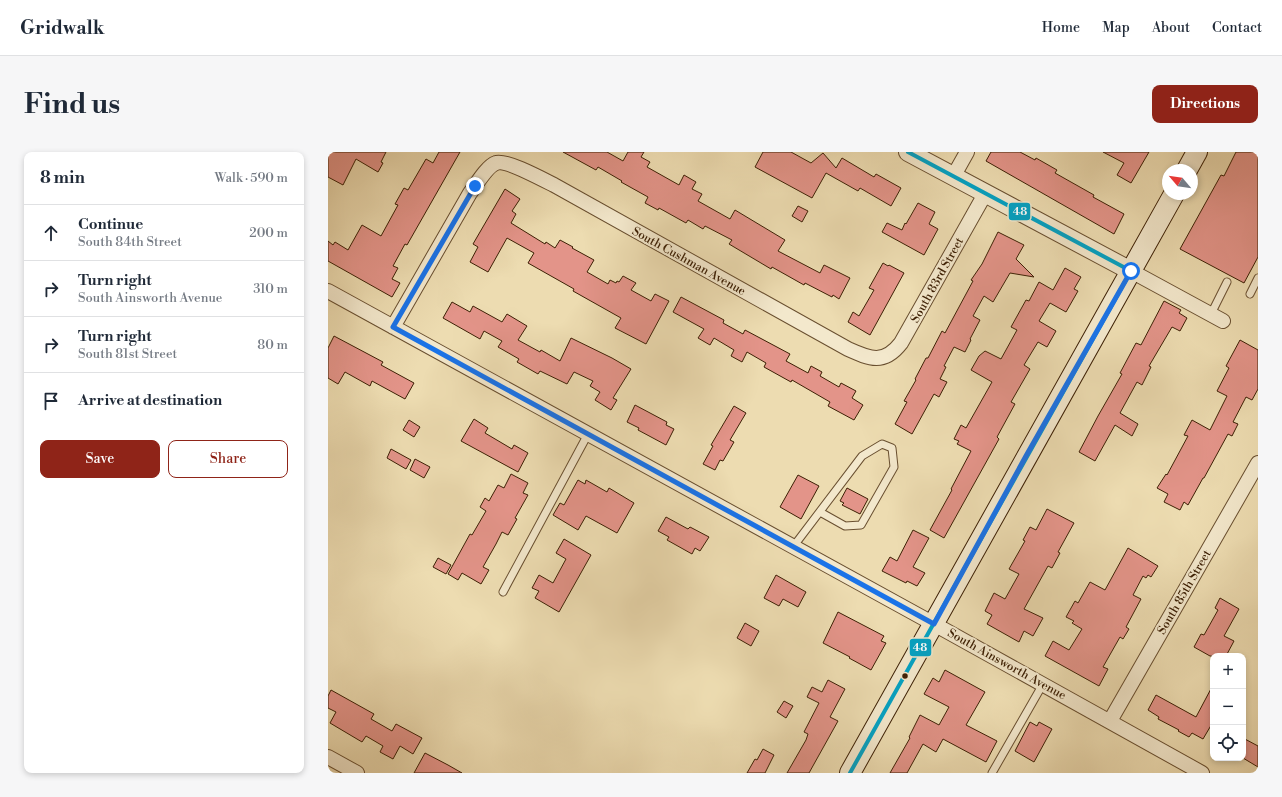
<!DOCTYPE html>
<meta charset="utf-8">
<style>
:root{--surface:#fff;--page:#f6f6f7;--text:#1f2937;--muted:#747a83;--line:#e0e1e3;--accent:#8f2418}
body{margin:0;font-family:"Libre Bodoni",serif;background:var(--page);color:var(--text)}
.controls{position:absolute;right:12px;bottom:12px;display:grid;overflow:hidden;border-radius:8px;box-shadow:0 2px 6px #0003}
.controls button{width:36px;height:36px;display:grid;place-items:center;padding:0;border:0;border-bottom:1px solid var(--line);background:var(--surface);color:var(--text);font:20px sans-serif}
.compass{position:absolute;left:834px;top:12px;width:36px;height:36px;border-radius:50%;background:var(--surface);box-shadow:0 2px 6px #0003;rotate:299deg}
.stop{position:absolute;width:12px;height:12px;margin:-9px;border:3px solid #1a73e8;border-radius:50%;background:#fff}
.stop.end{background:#1a73e8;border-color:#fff;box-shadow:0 1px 4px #0008}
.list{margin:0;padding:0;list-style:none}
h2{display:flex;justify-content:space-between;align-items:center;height:52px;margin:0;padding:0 16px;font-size:17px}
h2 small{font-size:13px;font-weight:400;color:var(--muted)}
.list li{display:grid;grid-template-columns:26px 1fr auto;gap:12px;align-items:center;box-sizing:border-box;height:56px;padding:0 16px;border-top:1px solid var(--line)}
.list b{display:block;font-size:15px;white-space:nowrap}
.list p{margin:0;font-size:13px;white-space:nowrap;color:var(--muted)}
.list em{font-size:13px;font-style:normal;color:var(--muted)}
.actions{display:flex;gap:8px;padding:12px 16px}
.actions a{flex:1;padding:9px 0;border:1px solid var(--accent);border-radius:8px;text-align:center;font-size:14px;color:var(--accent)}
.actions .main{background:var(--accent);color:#fff}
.icon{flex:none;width:22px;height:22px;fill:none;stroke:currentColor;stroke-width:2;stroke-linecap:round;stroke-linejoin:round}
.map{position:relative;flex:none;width:930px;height:621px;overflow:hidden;border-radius:8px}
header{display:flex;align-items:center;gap:24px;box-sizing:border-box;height:56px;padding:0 20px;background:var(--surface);border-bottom:1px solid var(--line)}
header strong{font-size:19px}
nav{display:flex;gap:22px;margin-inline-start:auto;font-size:14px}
.intro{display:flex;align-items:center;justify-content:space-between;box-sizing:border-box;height:96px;padding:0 24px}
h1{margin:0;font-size:28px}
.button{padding:10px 18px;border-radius:8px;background:var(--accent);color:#fff;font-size:14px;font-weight:700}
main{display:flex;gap:24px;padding:0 24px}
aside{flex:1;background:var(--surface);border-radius:8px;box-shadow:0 2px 6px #0003}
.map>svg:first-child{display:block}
.building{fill:#e39489;stroke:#3d2005}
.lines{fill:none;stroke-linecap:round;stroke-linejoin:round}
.service-casing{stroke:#694f30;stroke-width:9}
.minor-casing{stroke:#694f30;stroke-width:16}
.tertiary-casing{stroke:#694f30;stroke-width:20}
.secondary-casing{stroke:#3d2005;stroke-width:22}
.service{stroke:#f3e8cc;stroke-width:7}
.minor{stroke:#f3e8cc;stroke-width:14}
.tertiary{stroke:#f3e8cc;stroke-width:18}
.secondary{stroke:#f3e8cc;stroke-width:20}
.bus-1-casing{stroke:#f3e8cc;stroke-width:7}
.bus-1{stroke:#03a2c4;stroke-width:4}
.route{stroke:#1a73e8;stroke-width:5}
.bus-dot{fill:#3d2005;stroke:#f3e8cc;stroke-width:1.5}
.labels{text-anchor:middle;stroke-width:4;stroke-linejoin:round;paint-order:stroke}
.street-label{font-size:12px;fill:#3d2005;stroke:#f3e8cc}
.line-badge{stroke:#f3e8cc;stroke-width:1.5}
.badge-label{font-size:11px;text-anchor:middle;font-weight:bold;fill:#fff}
</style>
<header>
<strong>Gridwalk</strong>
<nav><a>Home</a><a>Map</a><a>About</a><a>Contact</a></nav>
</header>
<div class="intro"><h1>Find us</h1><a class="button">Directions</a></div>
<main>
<aside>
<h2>8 min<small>Walk · 590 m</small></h2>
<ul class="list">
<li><svg class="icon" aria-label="ahead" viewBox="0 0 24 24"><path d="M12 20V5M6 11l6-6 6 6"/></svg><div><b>Continue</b><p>South 84th Street</p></div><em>200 m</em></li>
<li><svg class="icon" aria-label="right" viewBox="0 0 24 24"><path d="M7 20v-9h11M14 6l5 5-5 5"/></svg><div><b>Turn right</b><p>South Ainsworth Avenue</p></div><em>310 m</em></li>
<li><svg class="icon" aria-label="right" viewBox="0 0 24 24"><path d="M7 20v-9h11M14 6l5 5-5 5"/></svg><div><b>Turn right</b><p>South 81st Street</p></div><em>80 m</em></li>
<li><svg class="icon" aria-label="arrive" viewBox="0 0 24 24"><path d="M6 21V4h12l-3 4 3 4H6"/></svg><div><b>Arrive at destination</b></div></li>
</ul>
<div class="actions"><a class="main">Save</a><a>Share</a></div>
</aside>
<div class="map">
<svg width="930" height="621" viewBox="0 0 930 621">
<rect width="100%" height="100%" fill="#eddcb1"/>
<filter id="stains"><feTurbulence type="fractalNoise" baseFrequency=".005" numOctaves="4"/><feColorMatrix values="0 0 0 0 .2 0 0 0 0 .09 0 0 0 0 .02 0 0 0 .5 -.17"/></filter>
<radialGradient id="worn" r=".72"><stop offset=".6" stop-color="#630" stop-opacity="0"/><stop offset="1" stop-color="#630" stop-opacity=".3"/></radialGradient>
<path class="building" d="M 0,0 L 58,0 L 53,10 L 55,11 L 50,20 L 28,7 L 15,33 L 0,25 Z
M 111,0 L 132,0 L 79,93 L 77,92 L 65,114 L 70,116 L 64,127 L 72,131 L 64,145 L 0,109 L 0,89 L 5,93 L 7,90 L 20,98 L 34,73 L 53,84 L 70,53 L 67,52 L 76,36 L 80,38 L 98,7 L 105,11 Z
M 235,0 L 279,0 L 295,9 L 300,0 L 316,0 L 313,5 L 322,10 L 319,15 L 351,33 L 356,23 L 368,30 L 364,37 L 374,42 L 370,49 L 402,67 L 407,58 L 457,88 L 450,99 L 492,121 L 496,113 L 522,126 L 511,147 L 505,143 L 504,145 L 477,131 L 476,133 L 444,115 L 443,117 L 401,92 L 404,88 L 377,74 L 375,77 L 360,68 L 358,71 L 331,56 L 330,58 L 317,51 L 320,45 L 293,30 L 294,29 L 270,15 L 268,18 Z
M 435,0 L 463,0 L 483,11 L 495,1 L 508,16 L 514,6 L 546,25 L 548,22 L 573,36 L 563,54 L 532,36 L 530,39 L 498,21 L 484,46 L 427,15 Z
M 663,0 L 692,0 L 707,8 L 708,6 L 729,18 L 727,21 L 766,43 L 765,45 L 796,62 L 786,82 L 658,9 Z
M 775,0 L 821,0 L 803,31 L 789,23 L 796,11 Z
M 908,0 L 930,0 L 930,105 L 916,131 L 852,97 L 893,23 L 896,24 Z
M 177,37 L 192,47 L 184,59 L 188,62 L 183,71 L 217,92 L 218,90 L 227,96 L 232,88 L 245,95 L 244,96 L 266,108 L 259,120 L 280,132 L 282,128 L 288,131 L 289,129 L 291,130 L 295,124 L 308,131 L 303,138 L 323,149 L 327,142 L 341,149 L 318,192 L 287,176 L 293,166 L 245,139 L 246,137 L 200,111 L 206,101 L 179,86 L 160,120 L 142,110 L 150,95 L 145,92 Z
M 590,51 L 607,60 L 601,72 L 610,77 L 596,103 L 554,80 L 559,71 L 574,78 L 577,71 L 578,72 Z
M 470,54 L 480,59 L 474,70 L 464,64 Z
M 670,80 L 696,93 L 688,107 L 706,125 L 682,121 L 665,150 L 656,144 L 645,164 L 652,168 L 642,187 L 643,188 L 637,200 L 626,195 L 616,214 L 618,215 L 612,227 L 619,230 L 611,245 L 606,242 L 584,282 L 567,272 L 579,250 L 576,249 L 588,228 L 587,227 L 598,206 L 600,206 L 614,179 L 617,181 L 645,129 L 643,128 L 654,112 Z
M 555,111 L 560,114 L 561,113 L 576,121 L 542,183 L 520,170 L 525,160 L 531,164 L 546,138 L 541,136 Z
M 737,116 L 753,125 L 746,137 L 750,139 L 738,160 L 722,151 L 711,169 L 728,179 L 719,195 L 710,190 L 696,213 L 702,217 L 683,250 L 687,252 L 669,285 L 671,287 L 616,386 L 602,378 L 624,338 L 623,337 L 643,299 L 629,292 L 631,289 L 626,287 L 633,273 L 638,276 L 664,230 L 643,218 L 651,204 L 657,199 L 673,207 L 689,178 L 683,175 L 698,148 L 701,149 L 711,130 L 725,138 Z
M 353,145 L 396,168 L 395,171 L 415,182 L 417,178 L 462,202 L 458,209 L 480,221 L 483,214 L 494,220 L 492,224 L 511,235 L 513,231 L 528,239 L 524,246 L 535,253 L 526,268 L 500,254 L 502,250 L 464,228 L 463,230 L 436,215 L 438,211 L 419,200 L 414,210 L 403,204 L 406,198 L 386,186 L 382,193 L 370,186 L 376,177 L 345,160 Z
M 836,149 L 853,158 L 851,161 L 859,166 L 852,179 L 844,175 L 821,214 L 823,215 L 814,233 L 809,230 L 792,261 L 810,272 L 804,284 L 787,273 L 767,309 L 751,300 L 770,264 L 794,222 L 792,221 L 808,191 L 813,193 Z
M 124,150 L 142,160 L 145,154 L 174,170 L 179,162 L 199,174 L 190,188 L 212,200 L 213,198 L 232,209 L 243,186 L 284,206 L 303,217 L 285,246 L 289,248 L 283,258 L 267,248 L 272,240 L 262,234 L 265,229 L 246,220 L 239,232 L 212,219 L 210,222 L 189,210 L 191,207 L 170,195 L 174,189 L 156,179 L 152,187 L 115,166 Z
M 6,184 L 55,210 L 53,213 L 86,231 L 77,247 L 44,229 L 42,234 L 17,220 L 10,232 L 0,226 L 0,196 Z
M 912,188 L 930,198 L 930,237 L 924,248 L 918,245 L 905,270 L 910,272 L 904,284 L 900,282 L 876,326 L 875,326 L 860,353 L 856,350 L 852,358 L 836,350 L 840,342 L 829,336 L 838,322 L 839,323 L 860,284 L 856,283 L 864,268 L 882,278 L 899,244 L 889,239 L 901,216 L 898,214 Z
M 307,253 L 339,270 L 338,273 L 346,277 L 338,293 L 310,278 L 311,276 L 299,270 Z
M 406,254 L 418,261 L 402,288 L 406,290 L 395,309 L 392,308 L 387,318 L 375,312 L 385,294 L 383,293 Z
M 146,267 L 160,276 L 157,281 L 184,297 L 186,293 L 200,301 L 190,320 L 133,289 Z
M 81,268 L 92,275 L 86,285 L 75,278 Z
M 63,297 L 83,308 L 78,317 L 59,306 Z
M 87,307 L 102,315 L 96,326 L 82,318 Z
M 183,322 L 200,331 L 195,341 L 200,343 L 187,366 L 189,367 L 180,383 L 174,380 L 168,392 L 155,415 L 161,418 L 153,432 L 134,421 L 130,428 L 120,422 L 142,382 L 144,383 L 158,359 L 152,355 L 157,346 L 161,349 L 170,333 L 176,336 Z
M 470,323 L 491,334 L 473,367 L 452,355 Z
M 250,328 L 257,332 L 258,328 L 279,340 L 281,336 L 306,351 L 289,381 L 258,364 L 250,378 L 225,363 L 232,351 L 236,353 Z
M 519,336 L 540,347 L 532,362 L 514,353 L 516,351 L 512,349 Z
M 719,357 L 746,371 L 730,400 L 732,401 L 724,416 L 720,414 L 696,457 L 715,466 L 705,484 L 696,479 L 691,490 L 659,472 L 664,463 L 657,459 L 666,441 L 677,447 L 691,422 L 681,417 L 697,389 L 695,388 L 702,375 L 708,378 Z
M 338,365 L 360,377 L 362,375 L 381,385 L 372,399 L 367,396 L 364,402 L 339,388 L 341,385 L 330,379 Z
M 585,378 L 601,386 L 585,415 L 597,421 L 589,434 L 579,429 L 578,431 L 554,419 L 562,405 L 569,409 Z
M 236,387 L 263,403 L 231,460 L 207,446 L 211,439 L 204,436 L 211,423 L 225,431 L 238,407 L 228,401 Z
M 800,396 L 830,414 L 823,425 L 820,423 L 818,426 L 815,424 L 805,443 L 813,447 L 798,475 L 801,477 L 795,487 L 792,485 L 775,515 L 780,517 L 771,534 L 717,504 L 725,489 L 741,498 L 754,477 L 744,471 L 746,469 L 738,465 L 747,449 L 750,451 L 762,430 L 777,438 Z
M 110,406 L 123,413 L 118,422 L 105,415 Z
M 448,423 L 478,440 L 470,455 L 455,447 L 451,454 L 436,446 Z
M 892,446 L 911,457 L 896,484 L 906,489 L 898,504 L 882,504 L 866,495 L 873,482 L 876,483 L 890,458 L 887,456 Z
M 510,460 L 556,484 L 553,489 L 558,491 L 543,518 L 521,506 L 522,505 L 495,491 Z
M 417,471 L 431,479 L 423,494 L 409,486 Z
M 617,518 L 657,540 L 638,573 L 669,589 L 658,610 L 615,587 L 608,600 L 595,592 L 579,621 L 562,621 L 582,586 L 581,585 L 592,563 L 611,573 L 621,555 L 596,542 L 605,526 L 611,530 Z
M 500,528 L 517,537 L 502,565 L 510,569 L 481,621 L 459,621 L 478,588 L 480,582 L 476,580 L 491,551 L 479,545 L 484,535 L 494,540 Z
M 885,533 L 885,570 L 875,587 L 864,581 L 861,585 L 850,579 L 851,578 L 830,567 L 831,565 L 820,558 L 828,543 L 868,565 Z
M 3,538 L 46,562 L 43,567 L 64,579 L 68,572 L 94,586 L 85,602 L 72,594 L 65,607 L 52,600 L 55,594 L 38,584 L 34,590 L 2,571 L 8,560 L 0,556 L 0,544 Z
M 456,549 L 465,554 L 458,566 L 449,560 Z
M 702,570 L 709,574 L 711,570 L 724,577 L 706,610 L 687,599 Z
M 915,586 L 930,594 L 930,615 L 915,606 Z
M 435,597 L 446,603 L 437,621 L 419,621 L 427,607 L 429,608 Z
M 97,601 L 120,613 L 134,621 L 86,621 Z"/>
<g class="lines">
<defs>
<path id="service" d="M 922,142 L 930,126
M 883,162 L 899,130
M 465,395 L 534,304 L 554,292 L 564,296 L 566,315 L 533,373 L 517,374 L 492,360
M 175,440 L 260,282
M 664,621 L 715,532"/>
<path id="minor" d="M 625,25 L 639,0
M 803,119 L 895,169
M 0,139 L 606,472 L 874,621
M 65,175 L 142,41 C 148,33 159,14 168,11 C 177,7 216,28 226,33 L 520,197 C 542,207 556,213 573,191 L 657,42
M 782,569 L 930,311
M 0,605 L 29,621"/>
<path id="tertiary" d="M 580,0 L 803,119"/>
<path id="secondary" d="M 859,18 L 869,0
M 522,621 L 846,42"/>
</defs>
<use href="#service" class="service-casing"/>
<use href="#minor" class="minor-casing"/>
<use href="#tertiary" class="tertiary-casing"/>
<use href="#secondary" class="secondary-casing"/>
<use href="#service" class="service"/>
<use href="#minor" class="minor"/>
<use href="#tertiary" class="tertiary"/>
<use href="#secondary" class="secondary"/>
<defs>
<path id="bus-1" d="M 580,0 L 803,119
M 522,621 L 803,119"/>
</defs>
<use href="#bus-1" class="bus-1-casing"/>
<use href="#bus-1" class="bus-1"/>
</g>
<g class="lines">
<path class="route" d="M 147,34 L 65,175 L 606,472 L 698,304 L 803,119"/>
</g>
<circle class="bus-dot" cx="577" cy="524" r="3.5"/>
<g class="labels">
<g class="street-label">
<text transform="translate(361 109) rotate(29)" y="4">South Cushman Avenue</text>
<text transform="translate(609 128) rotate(-61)" y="4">South 83rd Street</text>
<text transform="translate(856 440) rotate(-60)" y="4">South 85th Street</text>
<text transform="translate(679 512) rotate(29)" y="4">South Ainsworth Avenue</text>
</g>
</g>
<g class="line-badge">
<rect x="680" y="50" width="23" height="19" rx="4" fill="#03a2c4"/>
<rect x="581" y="486" width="23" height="19" rx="4" fill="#03a2c4"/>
</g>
<g class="badge-label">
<text x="692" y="63">48</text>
<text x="592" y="499">48</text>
</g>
<rect width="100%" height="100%" filter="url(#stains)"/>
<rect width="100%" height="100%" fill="url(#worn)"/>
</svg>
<div class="controls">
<button>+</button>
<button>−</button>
<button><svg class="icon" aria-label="locate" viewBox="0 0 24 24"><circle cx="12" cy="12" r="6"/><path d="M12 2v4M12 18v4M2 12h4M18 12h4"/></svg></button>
</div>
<svg class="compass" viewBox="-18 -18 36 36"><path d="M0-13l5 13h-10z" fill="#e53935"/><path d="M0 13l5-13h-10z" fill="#747a83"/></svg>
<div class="stop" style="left:803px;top:119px"></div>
<div class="stop end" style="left:147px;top:34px"></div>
</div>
</main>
